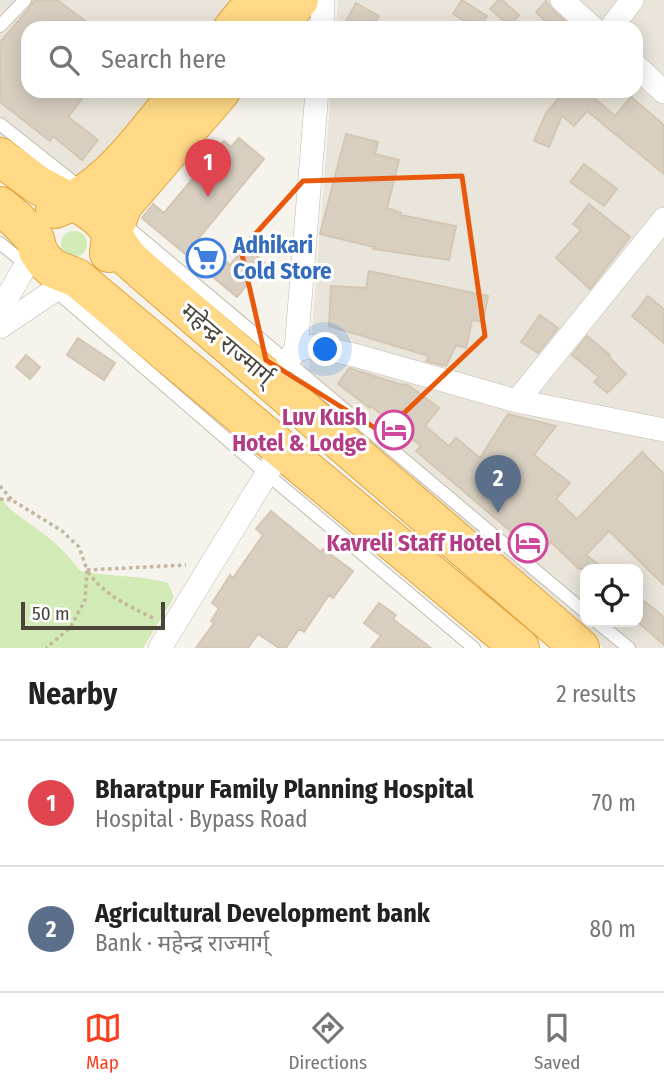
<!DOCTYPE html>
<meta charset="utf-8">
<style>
:root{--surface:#fff;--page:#f2f2f2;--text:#222;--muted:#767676;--line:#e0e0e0;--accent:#fc3f1d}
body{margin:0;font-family:"Fira Sans Condensed","Noto Sans Devanagari",sans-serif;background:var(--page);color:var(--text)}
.controls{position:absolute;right:21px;bottom:21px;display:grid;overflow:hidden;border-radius:14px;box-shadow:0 4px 18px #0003}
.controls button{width:63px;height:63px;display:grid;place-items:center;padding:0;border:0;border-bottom:2px solid var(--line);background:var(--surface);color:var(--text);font:35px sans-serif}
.scale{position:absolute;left:21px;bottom:18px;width:144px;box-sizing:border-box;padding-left:7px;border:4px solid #4b4439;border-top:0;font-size:19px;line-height:24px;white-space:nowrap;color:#4b4439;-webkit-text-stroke:5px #fff;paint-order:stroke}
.you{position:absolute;left:326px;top:350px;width:24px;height:24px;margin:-18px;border:5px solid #fff;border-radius:50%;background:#1a73e8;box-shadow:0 0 0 10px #1a73e833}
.badge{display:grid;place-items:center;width:46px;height:46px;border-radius:50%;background:var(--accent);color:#fff;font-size:23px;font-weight:700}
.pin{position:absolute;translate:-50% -58px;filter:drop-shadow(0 2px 4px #0008)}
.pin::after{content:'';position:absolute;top:37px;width:24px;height:21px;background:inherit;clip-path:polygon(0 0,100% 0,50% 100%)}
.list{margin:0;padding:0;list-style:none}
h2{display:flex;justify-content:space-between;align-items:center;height:91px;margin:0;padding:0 28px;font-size:30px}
h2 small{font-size:23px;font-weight:400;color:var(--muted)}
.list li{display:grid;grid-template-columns:46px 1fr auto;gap:21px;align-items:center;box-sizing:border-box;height:126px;padding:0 28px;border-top:2px solid var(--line)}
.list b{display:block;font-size:26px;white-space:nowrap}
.list p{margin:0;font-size:23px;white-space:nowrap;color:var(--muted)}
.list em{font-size:23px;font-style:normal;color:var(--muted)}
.icon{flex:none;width:38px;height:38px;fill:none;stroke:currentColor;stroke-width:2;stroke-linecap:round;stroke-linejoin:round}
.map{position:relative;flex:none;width:664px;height:648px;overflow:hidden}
.search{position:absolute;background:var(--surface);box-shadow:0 4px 18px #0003;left:21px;right:21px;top:21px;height:77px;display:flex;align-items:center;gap:18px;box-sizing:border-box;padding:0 24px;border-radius:21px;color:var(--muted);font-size:26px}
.sheet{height:343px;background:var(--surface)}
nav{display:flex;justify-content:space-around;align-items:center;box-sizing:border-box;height:98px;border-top:2px solid var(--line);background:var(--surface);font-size:19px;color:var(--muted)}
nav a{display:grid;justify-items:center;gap:4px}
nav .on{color:var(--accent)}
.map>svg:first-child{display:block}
.residential{fill:#eae5da;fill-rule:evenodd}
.green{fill:#d2eab5}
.building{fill:#d8cfc1;stroke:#d3c7b4;stroke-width:2}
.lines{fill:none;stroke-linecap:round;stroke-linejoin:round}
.service-casing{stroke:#c2bbae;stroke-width:14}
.minor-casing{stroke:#c2bbae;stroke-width:24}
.trunk-casing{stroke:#e0a43c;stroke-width:40}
.path{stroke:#c4b79f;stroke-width:3.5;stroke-dasharray:3.5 3.5;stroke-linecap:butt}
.service{stroke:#fff;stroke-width:12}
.minor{stroke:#fff;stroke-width:23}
.trunk{stroke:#ffd985;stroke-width:38}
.marked{fill:none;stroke:#e8590c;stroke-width:5;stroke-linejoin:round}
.labels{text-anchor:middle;stroke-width:6;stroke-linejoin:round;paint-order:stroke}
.shop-label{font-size:23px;font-weight:bold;fill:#366cbe;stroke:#fff;text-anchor:start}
.street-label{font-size:23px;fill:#4b4439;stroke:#fff}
.hotel-label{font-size:23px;font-weight:bold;fill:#b23c85;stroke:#fff;text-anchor:end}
</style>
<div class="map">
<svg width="664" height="648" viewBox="0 0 664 648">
<rect width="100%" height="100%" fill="#f6f3ec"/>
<path class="residential" d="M 0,0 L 238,0 L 216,28 L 28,28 L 28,91 L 168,91 L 85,182 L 0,139 Z
M 338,0 L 664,0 L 664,648 L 603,648 L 466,536 L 307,392 L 331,91 L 636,91 L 636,28 L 336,28 ZM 585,569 L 638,569 L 638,622 L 585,622 Z"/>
<path class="green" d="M61 244a13 13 0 1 1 26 0a13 13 0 1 1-26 0Z
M 0,497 C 11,513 22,517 37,529 C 54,541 68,554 80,571 C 110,577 140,575 168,583 L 174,597 L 143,648 L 0,648 Z"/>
<path class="building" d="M 34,0 L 57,0 L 95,28 L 28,28 L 28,91 L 88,91 L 68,117 L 98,140 L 82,160 L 53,136 L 50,141 L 0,102 L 0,42 L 31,6 Z
M 462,0 L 487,16 L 479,28 L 476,28 L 453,14 Z
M 498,0 L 502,0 L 519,15 L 510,26 L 490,9 Z
M 546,1 L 553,10 L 572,28 L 552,28 L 536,12 Z
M 356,3 L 379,16 L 372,28 L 342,28 Z
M 565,91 L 586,91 L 615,116 L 631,97 L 664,125 L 664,174 L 587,111 L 574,126 L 562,116 L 549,147 L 534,141 L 546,113 Z
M 346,134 L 378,142 L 375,154 L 399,160 L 387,208 L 401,213 L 401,215 L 456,226 L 449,260 L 373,249 L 374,247 L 320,234 Z
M 239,138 L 264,159 L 198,239 L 230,265 L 246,246 L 265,263 L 237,297 L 142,218 L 153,204 L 164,213 L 224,141 L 231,147 Z
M 584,164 L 617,189 L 604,206 L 570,182 Z
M 589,204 L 630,237 L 590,289 L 556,258 L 581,230 L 573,224 Z
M 369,271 L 488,296 L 483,322 L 472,320 L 466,348 L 456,345 L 446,366 L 426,361 L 429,356 L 329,326 L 331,286 L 366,288 Z
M 648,296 L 664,309 L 664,343 L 632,316 Z
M 540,315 L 558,328 L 538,353 L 521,342 Z
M 587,336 L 610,355 L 609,357 L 626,374 L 607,393 L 594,382 L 599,377 L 572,355 Z
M 78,338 L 115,363 L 104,380 L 67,355 Z
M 26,355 L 40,367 L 30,379 L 16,367 Z
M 349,368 L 399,384 L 408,385 L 439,408 L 425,426 L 449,446 L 456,438 L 480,458 L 508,414 L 556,426 L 534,455 L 570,483 L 556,499 L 577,519 L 642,452 L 664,474 L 664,585 L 609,531 L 586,555 L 604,569 L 579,569 L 551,542 L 542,551 L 519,528 L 514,534 L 416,451 L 421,446 L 371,406 L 370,408 L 338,384 Z
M 271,511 L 321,552 L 323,549 L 353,571 L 333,598 L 329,595 L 304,632 L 299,629 L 286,648 L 279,648 L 258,634 L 248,648 L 196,648 L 214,623 L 211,621 L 219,608 L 212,603 L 230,575 L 233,578 L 263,535 L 256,529 Z
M 638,596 L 664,617 L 664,645 L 638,622 Z
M 379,603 L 396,615 L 393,619 L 431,648 L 371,648 L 381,636 L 364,623 Z"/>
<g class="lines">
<defs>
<path id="service" d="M 0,26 L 25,0
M 0,124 L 82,189
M 123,223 L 585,612
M 0,243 L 30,268
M 51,287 L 267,474 L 474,648
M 597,622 L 629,648"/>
<path id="minor" d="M 562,0 L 593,28
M 322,28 L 323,0
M 611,28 L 632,0
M 636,66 L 664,92
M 0,310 L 26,265 L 35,239
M 0,327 L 55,290 L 77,278
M 296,350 L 314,346 L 354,355 L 517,401 L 664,430
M 288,360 L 296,350 L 317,91
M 517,401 L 664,219
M 160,648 L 282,449"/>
<path id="trunk" d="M 233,28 L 256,0
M 275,28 L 299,0
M 0,157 L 38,185 L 71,203 L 83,206 L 94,214 L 104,223 L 128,258 L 146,274 L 580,648
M 0,206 L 17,220 L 35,239 L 38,251 L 44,260 L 52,268 L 77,278 L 520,648
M 55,209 C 107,190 146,133 180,91
M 109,253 L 111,236 L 123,205 L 221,91"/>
</defs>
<use href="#service" class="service-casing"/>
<use href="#minor" class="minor-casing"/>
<use href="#trunk" class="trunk-casing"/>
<path class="path" d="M 0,486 L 12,500
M 0,499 L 12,500 L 62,531 L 79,547 L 87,570 L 85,600 L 70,628 L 46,648
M 87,570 L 186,565
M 88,572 C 105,596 129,606 155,619"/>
<use href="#service" class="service"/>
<use href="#minor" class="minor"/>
<use href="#trunk" class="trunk"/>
</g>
<path class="marked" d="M 462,176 L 485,336 L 383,433 L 266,360 L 241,250 L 303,181 Z"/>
<defs>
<symbol id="supermarket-ring" viewBox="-11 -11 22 22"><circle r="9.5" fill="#fff" stroke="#3f7fe0" stroke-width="1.5"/><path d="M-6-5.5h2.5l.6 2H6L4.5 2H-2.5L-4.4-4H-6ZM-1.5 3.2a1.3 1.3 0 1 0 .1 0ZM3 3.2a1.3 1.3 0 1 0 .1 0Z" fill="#3f7fe0"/></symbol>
<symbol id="hotel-ring" viewBox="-11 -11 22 22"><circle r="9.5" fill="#fff" stroke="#d1479c" stroke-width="1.5"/><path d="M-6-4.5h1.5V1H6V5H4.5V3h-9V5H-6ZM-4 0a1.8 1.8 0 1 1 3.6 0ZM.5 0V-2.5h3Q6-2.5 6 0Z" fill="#d1479c"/></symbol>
</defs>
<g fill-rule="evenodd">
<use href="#supermarket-ring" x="184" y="236" width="44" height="44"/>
<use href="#hotel-ring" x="372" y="408" width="44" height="44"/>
<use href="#hotel-ring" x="506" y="521" width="44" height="44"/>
</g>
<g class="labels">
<g class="shop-label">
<text x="233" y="253">Adhikari<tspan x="233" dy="26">Cold Store</tspan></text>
</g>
<g class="street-label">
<text transform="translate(227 344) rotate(40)" y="8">महेन्द्र राज्मार्ग्</text>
</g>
<g class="hotel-label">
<text x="367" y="425">Luv Kush<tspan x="367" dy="26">Hotel &amp; Lodge</tspan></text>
<text x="501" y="551">Kavreli Staff Hotel</text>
</g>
</g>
</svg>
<div class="controls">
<button><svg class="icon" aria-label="locate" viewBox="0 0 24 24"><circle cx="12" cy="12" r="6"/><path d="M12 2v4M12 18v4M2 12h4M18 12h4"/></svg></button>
</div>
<div class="scale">50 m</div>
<div class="you"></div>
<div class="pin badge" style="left:208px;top:197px;background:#e0444e">1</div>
<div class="pin badge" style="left:498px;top:513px;background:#5c6f8a">2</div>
<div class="search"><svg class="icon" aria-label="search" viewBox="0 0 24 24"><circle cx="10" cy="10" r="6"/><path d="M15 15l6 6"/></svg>Search here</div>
</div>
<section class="sheet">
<h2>Nearby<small>2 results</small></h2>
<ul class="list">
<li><span class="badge" style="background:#e0444e">1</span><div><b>Bharatpur Family Planning Hospital</b><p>Hospital · Bypass Road</p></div><em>70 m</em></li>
<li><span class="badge" style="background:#5c6f8a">2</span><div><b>Agricultural Development bank</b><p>Bank · महेन्द्र राज्मार्ग्</p></div><em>80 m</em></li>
</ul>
</section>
<nav>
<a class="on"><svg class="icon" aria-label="map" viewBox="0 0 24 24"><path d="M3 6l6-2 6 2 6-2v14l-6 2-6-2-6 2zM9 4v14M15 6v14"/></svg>Map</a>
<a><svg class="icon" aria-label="directions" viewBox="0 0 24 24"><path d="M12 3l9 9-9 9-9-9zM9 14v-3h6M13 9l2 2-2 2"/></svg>Directions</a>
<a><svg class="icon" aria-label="saved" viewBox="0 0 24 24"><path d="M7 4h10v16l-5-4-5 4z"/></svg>Saved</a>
</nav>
